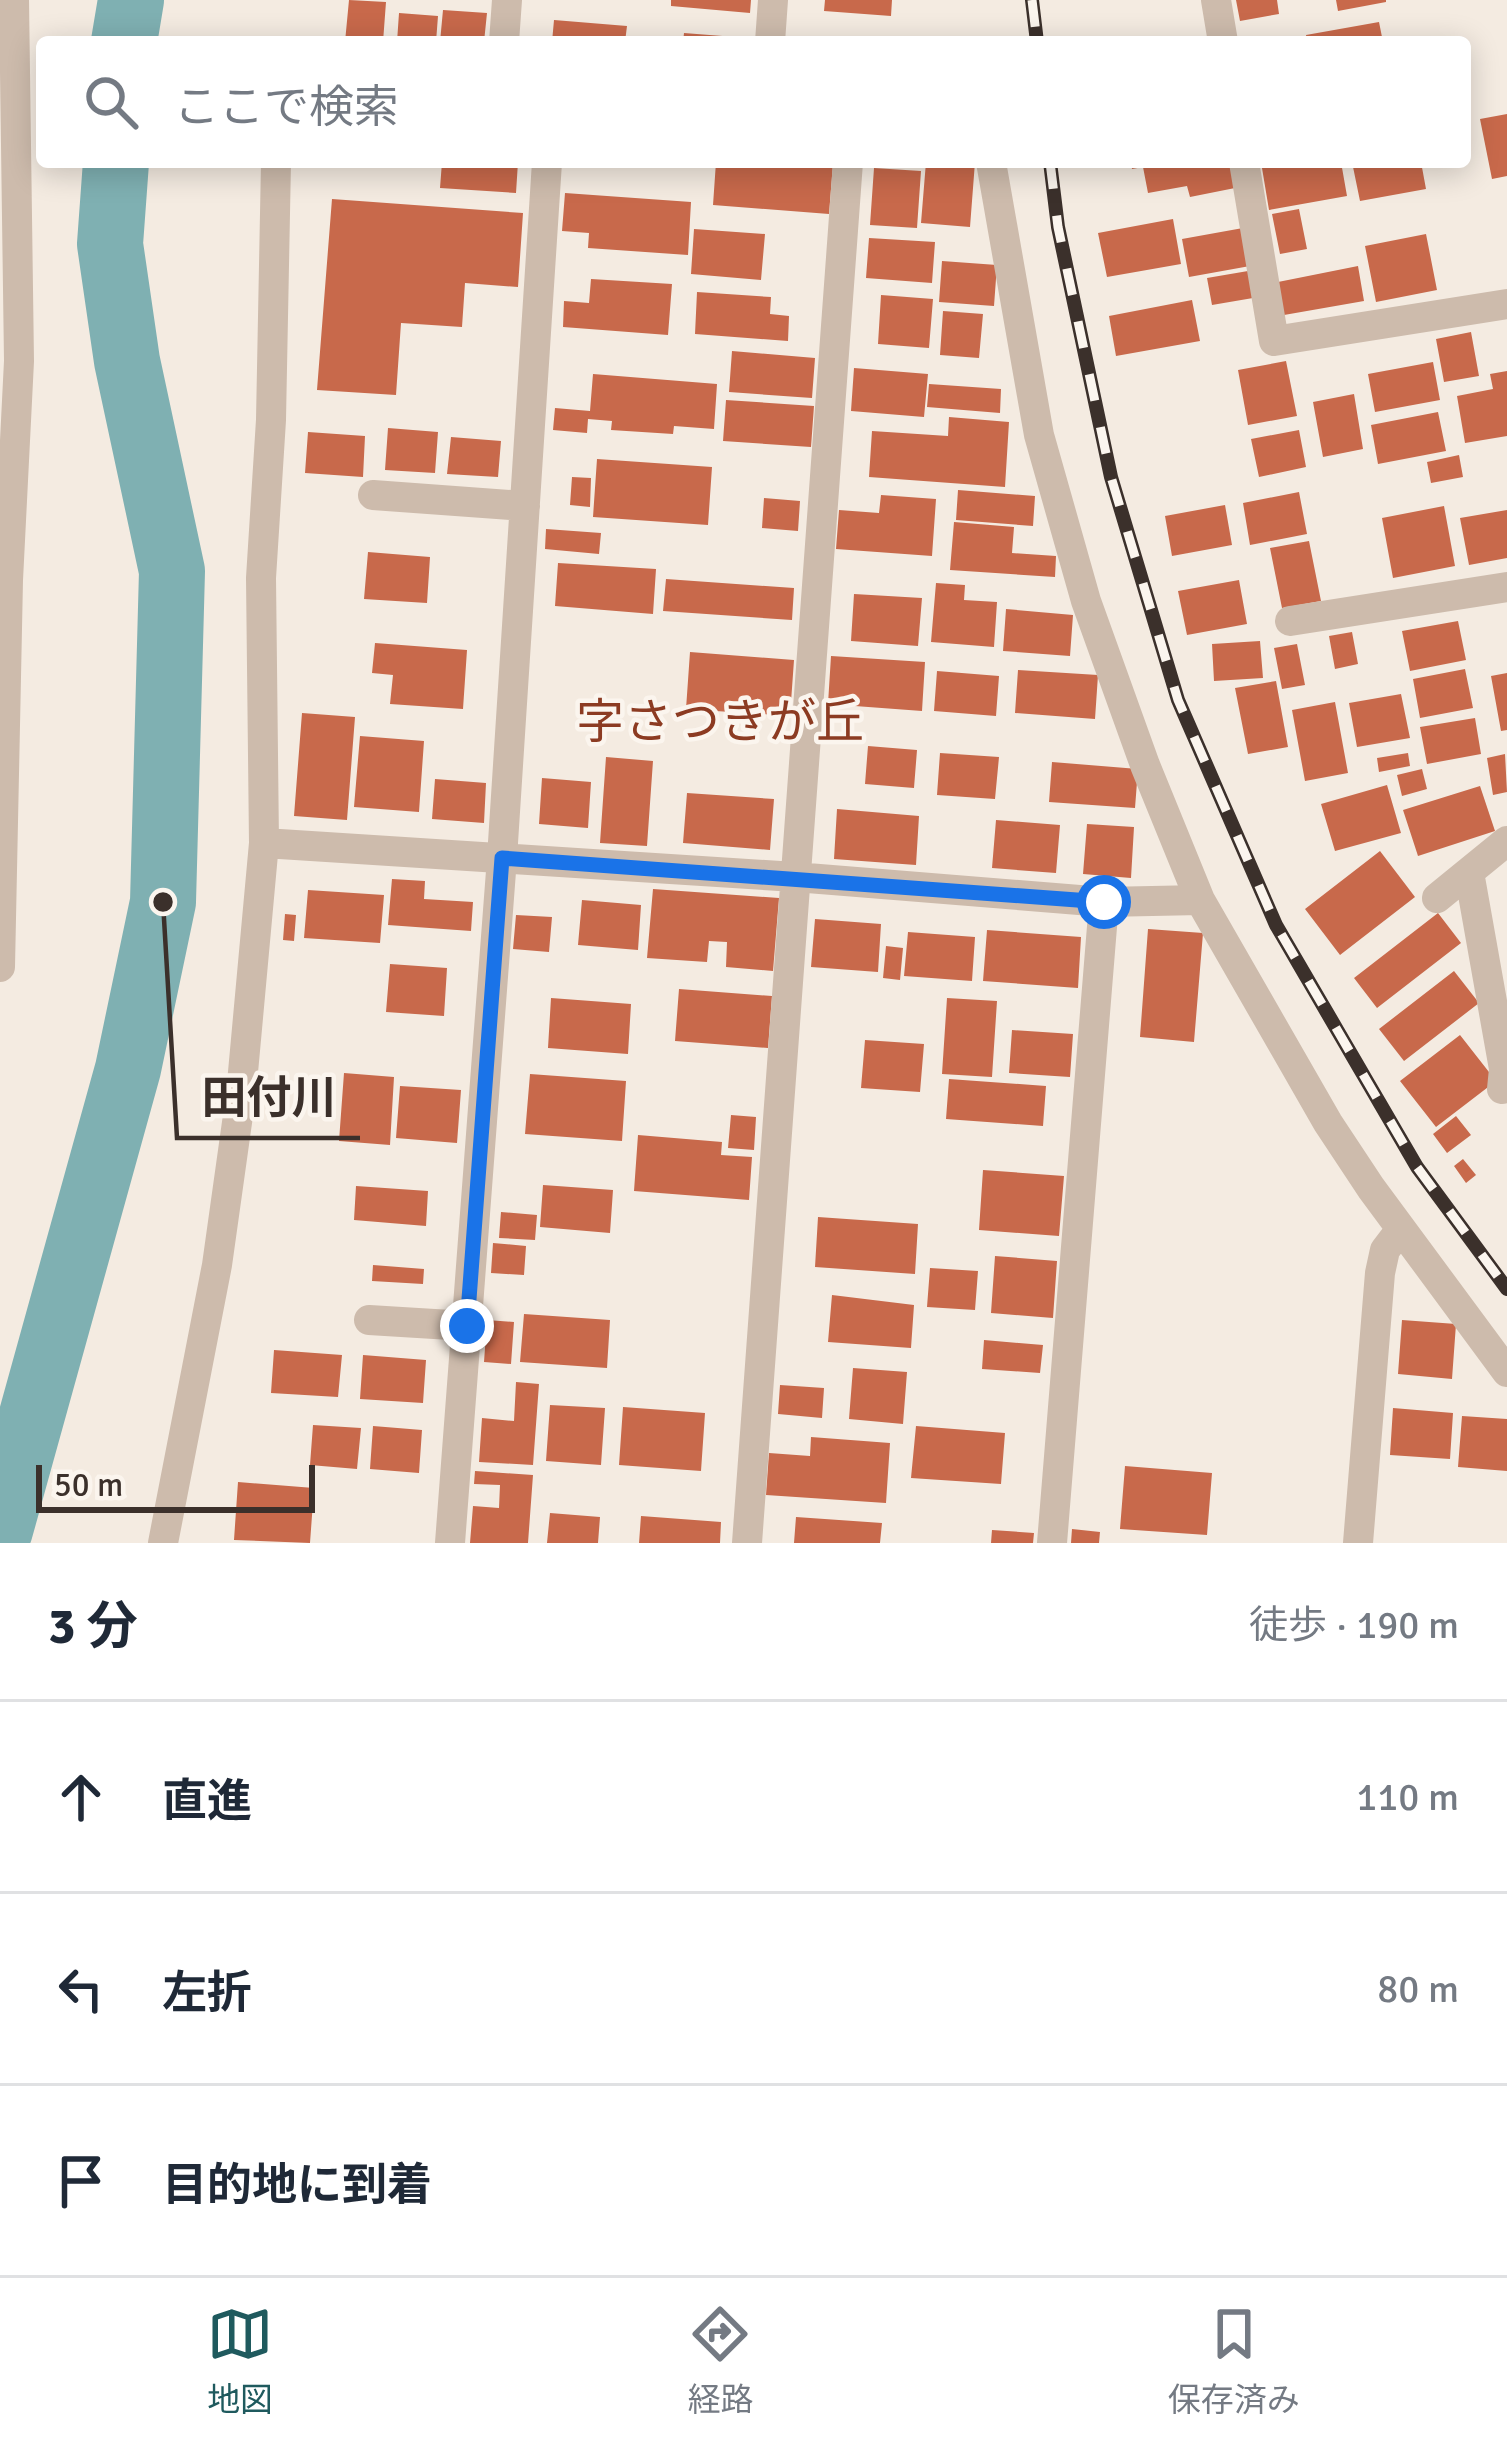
<!DOCTYPE html>
<html lang="ja">
<meta charset="utf-8">
<style>
:root{--surface:#fff;--page:#f2f2f3;--text:#1f2937;--muted:#747a83;--line:#e0e1e3;--accent:#1f5a5e}
body{margin:0;font-family:Signika,"Noto Sans JP",sans-serif;background:var(--page);color:var(--text)}
.scale{position:absolute;left:36px;bottom:30px;width:279px;box-sizing:border-box;padding-left:12px;border:6px solid #3b302b;border-top:0;font-size:33px;line-height:42px;white-space:nowrap;color:#3b302b;-webkit-text-stroke:9px #fbf5ee;paint-order:stroke}
.stop{position:absolute;width:36px;height:36px;margin:-27px;border:9px solid #1a73e8;border-radius:50%;background:#fff}
.stop.end{background:#1a73e8;border-color:#fff;box-shadow:0 3px 12px #0008}
.list{margin:0;padding:0;list-style:none}
h2{display:flex;justify-content:space-between;align-items:center;height:156px;margin:0;padding:0 48px;font-size:51px}
h2 small{font-size:39px;font-weight:400;color:var(--muted)}
.list li{display:grid;grid-template-columns:78px 1fr auto;gap:36px;align-items:center;box-sizing:border-box;height:192px;padding:0 48px;border-top:3px solid var(--line)}
.list b{display:block;font-size:45px;white-space:nowrap}
.list em{font-size:39px;font-style:normal;color:var(--muted)}
.icon{flex:none;width:66px;height:66px;fill:none;stroke:currentColor;stroke-width:2;stroke-linecap:round;stroke-linejoin:round}
.map{position:relative;flex:none;width:1507px;height:1543px;overflow:hidden}
.search{position:absolute;background:var(--surface);box-shadow:0 6px 30px #0003;left:36px;right:36px;top:36px;height:132px;display:flex;align-items:center;gap:30px;box-sizing:border-box;padding:0 42px;border-radius:12px;color:var(--muted);font-size:45px}
.sheet{height:732px;background:var(--surface)}
nav{display:flex;justify-content:space-around;align-items:center;box-sizing:border-box;height:168px;border-top:3px solid var(--line);background:var(--surface);font-size:33px;color:var(--muted)}
nav a{display:grid;justify-items:center;gap:6px}
nav .on{color:var(--accent)}
.map>svg:first-child{display:block}
.lines{fill:none;stroke-linecap:round;stroke-linejoin:round}
.river{stroke:#7fb0b2;stroke-width:66}
.building{fill:#c8694b}
.street{stroke:#cdbbac;stroke-width:30}
.rail-casing{stroke:#3b302b;stroke-width:14}
.rail{stroke:#fbf5ee;stroke-width:9;stroke-dasharray:27;stroke-linecap:butt}
.route{stroke:#1a73e8;stroke-width:15}
.labels{text-anchor:middle;stroke-width:9;stroke-linejoin:round;paint-order:stroke}
.quarter-label{font-size:48px;fill:#8c3b22;stroke:#fbf5ee}
.leader{fill:none;stroke:#3b302b;stroke-width:4.5}
.callout-dot{fill:#3b302b;stroke:#fbf5ee;stroke-width:4.5}
.callout-label{font-size:45px;text-anchor:middle;font-weight:bold;fill:#3b302b;stroke:#fbf5ee;stroke-width:9;stroke-linejoin:round;paint-order:stroke}
</style>
<div class="map">
<svg width="1507" height="1543" viewBox="0 0 1507 1543">
<rect width="100%" height="100%" fill="#f4ebe1"/>
<g class="lines">
<path class="river" d="M 124,42 L 131,0
M 0,1530 L 128,1069 L 163,902 L 172,571 L 127,361 L 110,244 L 116,162"/>
</g>
<path class="building" d="M 349,0 L 386,2 L 383,42 L 345,42 Z
M 671,0 L 751,0 L 750,13 L 671,6 Z
M 825,0 L 892,0 L 891,16 L 824,11 Z
M 1236,0 L 1277,0 L 1279,14 L 1240,21 Z
M 1336,0 L 1386,0 L 1386,2 L 1338,11 Z
M 443,10 L 487,13 L 484,42 L 440,42 Z
M 399,13 L 438,16 L 436,42 L 397,42 Z
M 554,20 L 627,26 L 625,42 L 552,42 Z
M 1379,22 L 1383,42 L 1307,42 L 1306,35 Z
M 684,33 L 748,38 L 747,42 L 683,42 Z
M 1507,114 L 1507,176 L 1492,179 L 1480,119 Z
M 442,162 L 518,162 L 516,193 L 440,188 Z
M 716,162 L 833,164 L 829,214 L 713,205 Z
M 926,162 L 975,162 L 970,227 L 921,223 Z
M 1131,162 L 1230,162 L 1235,188 L 1190,197 L 1187,186 L 1148,193 L 1143,167 L 1132,169 Z
M 1261,162 L 1341,162 L 1347,196 L 1269,210 Z
M 1352,162 L 1421,162 L 1426,189 L 1360,201 Z
M 874,168 L 921,171 L 917,228 L 870,225 Z
M 565,193 L 691,202 L 688,255 L 588,248 L 589,233 L 562,231 Z
M 332,199 L 523,213 L 518,287 L 465,283 L 462,327 L 401,323 L 396,395 L 317,390 Z
M 1299,209 L 1307,249 L 1280,254 L 1272,214 Z
M 1173,219 L 1181,264 L 1107,277 L 1098,233 Z
M 1243,228 L 1250,266 L 1189,277 L 1182,239 Z
M 694,229 L 765,234 L 761,280 L 691,274 Z
M 1426,234 L 1437,290 L 1376,302 L 1365,246 Z
M 869,238 L 935,242 L 932,283 L 866,278 Z
M 942,261 L 997,265 L 994,306 L 939,302 Z
M 1358,266 L 1364,301 L 1284,315 L 1278,282 Z
M 1248,271 L 1253,298 L 1212,305 L 1207,278 Z
M 591,279 L 672,284 L 668,335 L 563,327 L 564,301 L 589,303 Z
M 697,292 L 771,297 L 770,314 L 789,316 L 788,341 L 695,334 Z
M 881,295 L 933,299 L 929,348 L 878,344 Z
M 1192,300 L 1200,341 L 1116,356 L 1109,316 Z
M 943,311 L 983,314 L 979,358 L 940,355 Z
M 1471,332 L 1479,376 L 1444,382 L 1436,339 Z
M 732,351 L 815,358 L 812,398 L 729,392 Z
M 1286,361 L 1297,416 L 1248,425 L 1238,370 Z
M 1433,362 L 1440,400 L 1375,412 L 1368,374 Z
M 854,368 L 928,374 L 924,417 L 851,411 Z
M 1507,371 L 1507,436 L 1465,443 L 1457,396 L 1493,389 L 1490,374 Z
M 593,374 L 717,384 L 714,429 L 674,426 L 673,434 L 611,430 L 612,421 L 588,419 L 587,433 L 553,430 L 555,408 L 590,411 Z
M 929,384 L 1001,389 L 1000,413 L 927,407 Z
M 1354,394 L 1363,449 L 1323,457 L 1313,402 Z
M 726,400 L 814,406 L 811,447 L 723,441 Z
M 1438,412 L 1446,451 L 1378,464 L 1371,425 Z
M 949,417 L 1009,422 L 1005,487 L 869,477 L 872,431 L 948,436 Z
M 388,428 L 438,432 L 435,473 L 385,470 Z
M 1299,430 L 1306,467 L 1259,477 L 1251,439 Z
M 308,432 L 365,436 L 363,477 L 305,473 Z
M 451,437 L 501,441 L 498,477 L 447,474 Z
M 1459,455 L 1463,477 L 1431,483 L 1427,462 Z
M 597,459 L 712,467 L 708,525 L 593,517 Z
M 572,477 L 591,478 L 590,507 L 570,505 Z
M 958,490 L 1035,496 L 1033,526 L 956,520 Z
M 1299,492 L 1307,534 L 1250,545 L 1243,503 Z
M 881,495 L 936,499 L 932,556 L 836,549 L 839,510 L 879,513 Z
M 764,498 L 800,501 L 798,531 L 762,528 Z
M 1225,505 L 1232,545 L 1172,556 L 1165,516 Z
M 1444,506 L 1455,566 L 1393,578 L 1382,518 Z
M 1507,510 L 1507,558 L 1469,565 L 1460,518 Z
M 954,522 L 1014,527 L 1012,553 L 1056,556 L 1055,577 L 950,570 Z
M 546,529 L 601,533 L 599,554 L 545,549 Z
M 1309,541 L 1321,601 L 1282,608 L 1270,548 Z
M 368,552 L 430,557 L 427,603 L 364,599 Z
M 558,563 L 656,569 L 653,614 L 555,606 Z
M 666,579 L 794,588 L 792,620 L 663,611 Z
M 1239,580 L 1247,624 L 1187,635 L 1178,591 Z
M 936,583 L 965,585 L 964,600 L 997,602 L 994,647 L 931,642 Z
M 854,594 L 922,598 L 918,646 L 851,641 Z
M 1006,609 L 1073,615 L 1070,656 L 1003,651 Z
M 1458,621 L 1466,660 L 1410,671 L 1402,631 Z
M 1352,632 L 1358,664 L 1335,669 L 1329,636 Z
M 1260,641 L 1263,678 L 1214,681 L 1212,644 Z
M 375,643 L 467,650 L 463,709 L 390,704 L 393,675 L 372,673 Z
M 1297,644 L 1305,685 L 1282,689 L 1274,648 Z
M 690,652 L 794,660 L 790,716 L 686,709 Z
M 831,656 L 925,662 L 922,711 L 828,704 Z
M 1465,669 L 1473,708 L 1420,718 L 1413,679 Z
M 1018,670 L 1098,675 L 1095,719 L 1015,713 Z
M 937,671 L 999,676 L 996,716 L 934,711 Z
M 1507,673 L 1507,730 L 1501,731 L 1491,676 Z
M 1276,681 L 1288,747 L 1248,754 L 1235,688 Z
M 1401,694 L 1410,738 L 1357,747 L 1349,703 Z
M 1335,702 L 1348,773 L 1305,781 L 1292,710 Z
M 302,713 L 355,717 L 347,820 L 294,816 Z
M 1475,718 L 1481,754 L 1427,764 L 1420,727 Z
M 360,736 L 424,741 L 419,812 L 354,807 Z
M 868,746 L 917,750 L 914,788 L 865,784 Z
M 940,753 L 999,757 L 995,799 L 937,795 Z
M 1408,753 L 1410,766 L 1379,772 L 1377,758 Z
M 1505,754 L 1507,792 L 1493,795 L 1487,758 Z
M 606,757 L 653,761 L 647,846 L 600,843 Z
M 1052,762 L 1138,769 L 1135,808 L 1049,802 Z
M 1422,769 L 1427,789 L 1402,796 L 1397,775 Z
M 542,778 L 591,782 L 588,828 L 539,824 Z
M 435,779 L 486,783 L 484,823 L 432,819 Z
M 1387,785 L 1401,833 L 1335,851 L 1321,804 Z
M 1480,786 L 1495,831 L 1418,856 L 1403,810 Z
M 687,793 L 774,799 L 770,850 L 683,843 Z
M 837,809 L 919,816 L 916,865 L 834,859 Z
M 996,820 L 1060,825 L 1056,873 L 992,868 Z
M 1087,824 L 1134,827 L 1131,878 L 1083,874 Z
M 1380,851 L 1415,897 L 1340,955 L 1305,909 Z
M 392,879 L 425,881 L 424,899 L 473,902 L 471,931 L 388,925 Z
M 653,889 L 779,898 L 773,971 L 726,967 L 727,942 L 709,941 L 707,962 L 647,958 Z
M 308,890 L 384,895 L 380,943 L 304,938 Z
M 582,900 L 641,905 L 638,950 L 578,945 Z
M 1438,913 L 1461,943 L 1377,1008 L 1354,978 Z
M 285,914 L 296,915 L 294,941 L 283,940 Z
M 516,915 L 552,917 L 549,952 L 513,949 Z
M 815,919 L 881,924 L 878,972 L 811,967 Z
M 1148,929 L 1203,933 L 1194,1042 L 1140,1037 Z
M 987,930 L 1081,937 L 1078,988 L 983,981 Z
M 908,932 L 975,937 L 972,981 L 904,976 Z
M 886,946 L 903,948 L 900,980 L 883,978 Z
M 390,964 L 447,968 L 444,1016 L 386,1012 Z
M 1454,971 L 1479,1003 L 1404,1061 L 1379,1029 Z
M 679,989 L 772,996 L 768,1048 L 675,1041 Z
M 551,998 L 631,1004 L 628,1054 L 548,1048 Z
M 947,998 L 997,1001 L 992,1077 L 942,1074 Z
M 1012,1030 L 1073,1034 L 1070,1077 L 1009,1073 Z
M 1460,1035 L 1496,1081 L 1436,1127 L 1400,1081 Z
M 865,1040 L 924,1044 L 920,1092 L 861,1088 Z
M 344,1073 L 394,1077 L 390,1145 L 339,1141 Z
M 530,1074 L 626,1081 L 622,1141 L 525,1134 Z
M 949,1079 L 1046,1086 L 1043,1126 L 946,1119 Z
M 400,1086 L 461,1090 L 457,1143 L 396,1138 Z
M 731,1115 L 756,1117 L 754,1150 L 728,1148 Z
M 1456,1116 L 1471,1135 L 1447,1153 L 1433,1134 Z
M 638,1135 L 722,1142 L 721,1155 L 752,1157 L 749,1200 L 634,1191 Z
M 1463,1159 L 1476,1175 L 1466,1183 L 1454,1166 Z
M 983,1170 L 1064,1176 L 1059,1236 L 979,1230 Z
M 543,1185 L 613,1190 L 610,1233 L 540,1227 Z
M 356,1186 L 428,1191 L 426,1226 L 354,1220 Z
M 501,1212 L 537,1215 L 535,1240 L 499,1238 Z
M 818,1217 L 918,1224 L 915,1274 L 815,1267 Z
M 493,1243 L 526,1246 L 524,1275 L 491,1273 Z
M 995,1256 L 1057,1261 L 1053,1318 L 991,1313 Z
M 373,1265 L 424,1269 L 423,1284 L 372,1281 Z
M 930,1268 L 978,1271 L 975,1310 L 927,1307 Z
M 832,1295 L 914,1305 L 911,1348 L 828,1342 Z
M 524,1314 L 610,1320 L 607,1368 L 520,1362 Z
M 487,1320 L 514,1322 L 511,1364 L 484,1362 Z
M 1402,1320 L 1456,1324 L 1452,1379 L 1398,1374 Z
M 984,1340 L 1043,1345 L 1040,1373 L 982,1369 Z
M 274,1350 L 342,1355 L 338,1397 L 271,1393 Z
M 363,1355 L 426,1360 L 423,1403 L 360,1399 Z
M 853,1368 L 907,1372 L 903,1424 L 849,1419 Z
M 516,1382 L 539,1384 L 533,1465 L 479,1462 L 482,1418 L 514,1421 Z
M 780,1385 L 824,1388 L 822,1418 L 778,1414 Z
M 550,1405 L 605,1408 L 601,1465 L 546,1461 Z
M 623,1407 L 705,1413 L 701,1471 L 619,1465 Z
M 1393,1408 L 1453,1413 L 1450,1459 L 1390,1455 Z
M 1462,1416 L 1507,1419 L 1507,1471 L 1458,1467 Z
M 313,1425 L 361,1428 L 357,1469 L 310,1465 Z
M 373,1426 L 422,1430 L 419,1473 L 370,1469 Z
M 916,1426 L 1005,1433 L 1001,1484 L 911,1478 Z
M 811,1437 L 890,1443 L 886,1503 L 766,1495 L 769,1453 L 810,1456 Z
M 1125,1466 L 1212,1473 L 1207,1535 L 1120,1529 Z
M 475,1471 L 533,1475 L 528,1543 L 470,1543 L 473,1506 L 499,1508 L 500,1485 L 474,1484 Z
M 238,1482 L 314,1488 L 310,1543 L 234,1540 Z
M 550,1513 L 600,1517 L 598,1543 L 547,1543 Z
M 641,1516 L 721,1522 L 720,1543 L 639,1543 Z
M 796,1517 L 882,1523 L 880,1543 L 794,1543 Z
M 1072,1529 L 1100,1532 L 1099,1543 L 1071,1543 Z
M 992,1530 L 1034,1533 L 1033,1543 L 991,1543 Z"/>
<g class="lines">
<path class="street" d="M 1216,0 L 1223,42
M 504,42 L 507,0
M 770,42 L 773,0
M 991,162 L 1039,435 L 1086,601 L 1145,765 L 1200,900 L 1328,1123 L 1371,1188 L 1507,1372
M 1244,162 L 1274,341 L 1507,304
M 373,495 L 525,506
M 1290,621 L 1507,587
M 264,843 L 795,877 L 1104,902 L 1200,900
M 1469,872 L 1504,1069 L 1502,1089
M 1437,898 L 1507,841
M 0,967 L 8,580 L 19,361 L 14,0
M 369,1320 L 467,1326
M 163,1543 L 217,1265 L 241,1094 L 264,843 L 261,578 L 271,420 L 276,162
M 450,1543 L 502,858 L 547,162
M 747,1543 L 848,162
M 1052,1543 L 1104,902
M 1358,1543 L 1380,1273 L 1385,1250 L 1401,1229"/>
<defs>
<path id="rail" d="M 1032,0 L 1037,42
M 1050,162 L 1058,227 L 1111,477 L 1178,700 L 1276,925 L 1417,1167 L 1507,1289"/>
</defs>
<use href="#rail" class="rail-casing"/>
<use href="#rail" class="rail"/>
</g>
<g class="lines">
<path class="route" d="M 467,1326 L 502,858 L 1104,902"/>
</g>
<g class="labels">
<g class="quarter-label">
<text x="720" y="738">字さつきが丘</text>
</g>
</g>
<path class="leader" d="M163 902L177 1138H360"/>
<circle class="callout-dot" cx="163" cy="902" r="12"/>
<g class="callout-label">
<text x="269" y="1113">田付川</text>
</g>
</svg>
<div class="scale">50 m</div>
<div class="stop" style="left:1104px;top:902px"></div>
<div class="stop end" style="left:467px;top:1326px"></div>
<div class="search"><svg class="icon" aria-label="search" viewBox="0 0 24 24"><circle cx="10" cy="10" r="6"/><path d="M15 15l6 6"/></svg>ここで検索</div>
</div>
<section class="sheet">
<h2>3 分<small>徒歩 · 190 m</small></h2>
<ul class="list">
<li><svg class="icon" aria-label="ahead" viewBox="0 0 24 24"><path d="M12 20V5M6 11l6-6 6 6"/></svg><div><b>直進</b></div><em>110 m</em></li>
<li><svg class="icon" aria-label="left" viewBox="0 0 24 24"><path d="M17 20v-9H6M10 6l-5 5 5 5"/></svg><div><b>左折</b></div><em>80 m</em></li>
<li><svg class="icon" aria-label="arrive" viewBox="0 0 24 24"><path d="M6 21V4h12l-3 4 3 4H6"/></svg><div><b>目的地に到着</b></div></li>
</ul>
</section>
<nav>
<a class="on"><svg class="icon" aria-label="map" viewBox="0 0 24 24"><path d="M3 6l6-2 6 2 6-2v14l-6 2-6-2-6 2zM9 4v14M15 6v14"/></svg>地図</a>
<a><svg class="icon" aria-label="directions" viewBox="0 0 24 24"><path d="M12 3l9 9-9 9-9-9zM9 14v-3h6M13 9l2 2-2 2"/></svg>経路</a>
<a><svg class="icon" aria-label="saved" viewBox="0 0 24 24"><path d="M7 4h10v16l-5-4-5 4z"/></svg>保存済み</a>
</nav>
